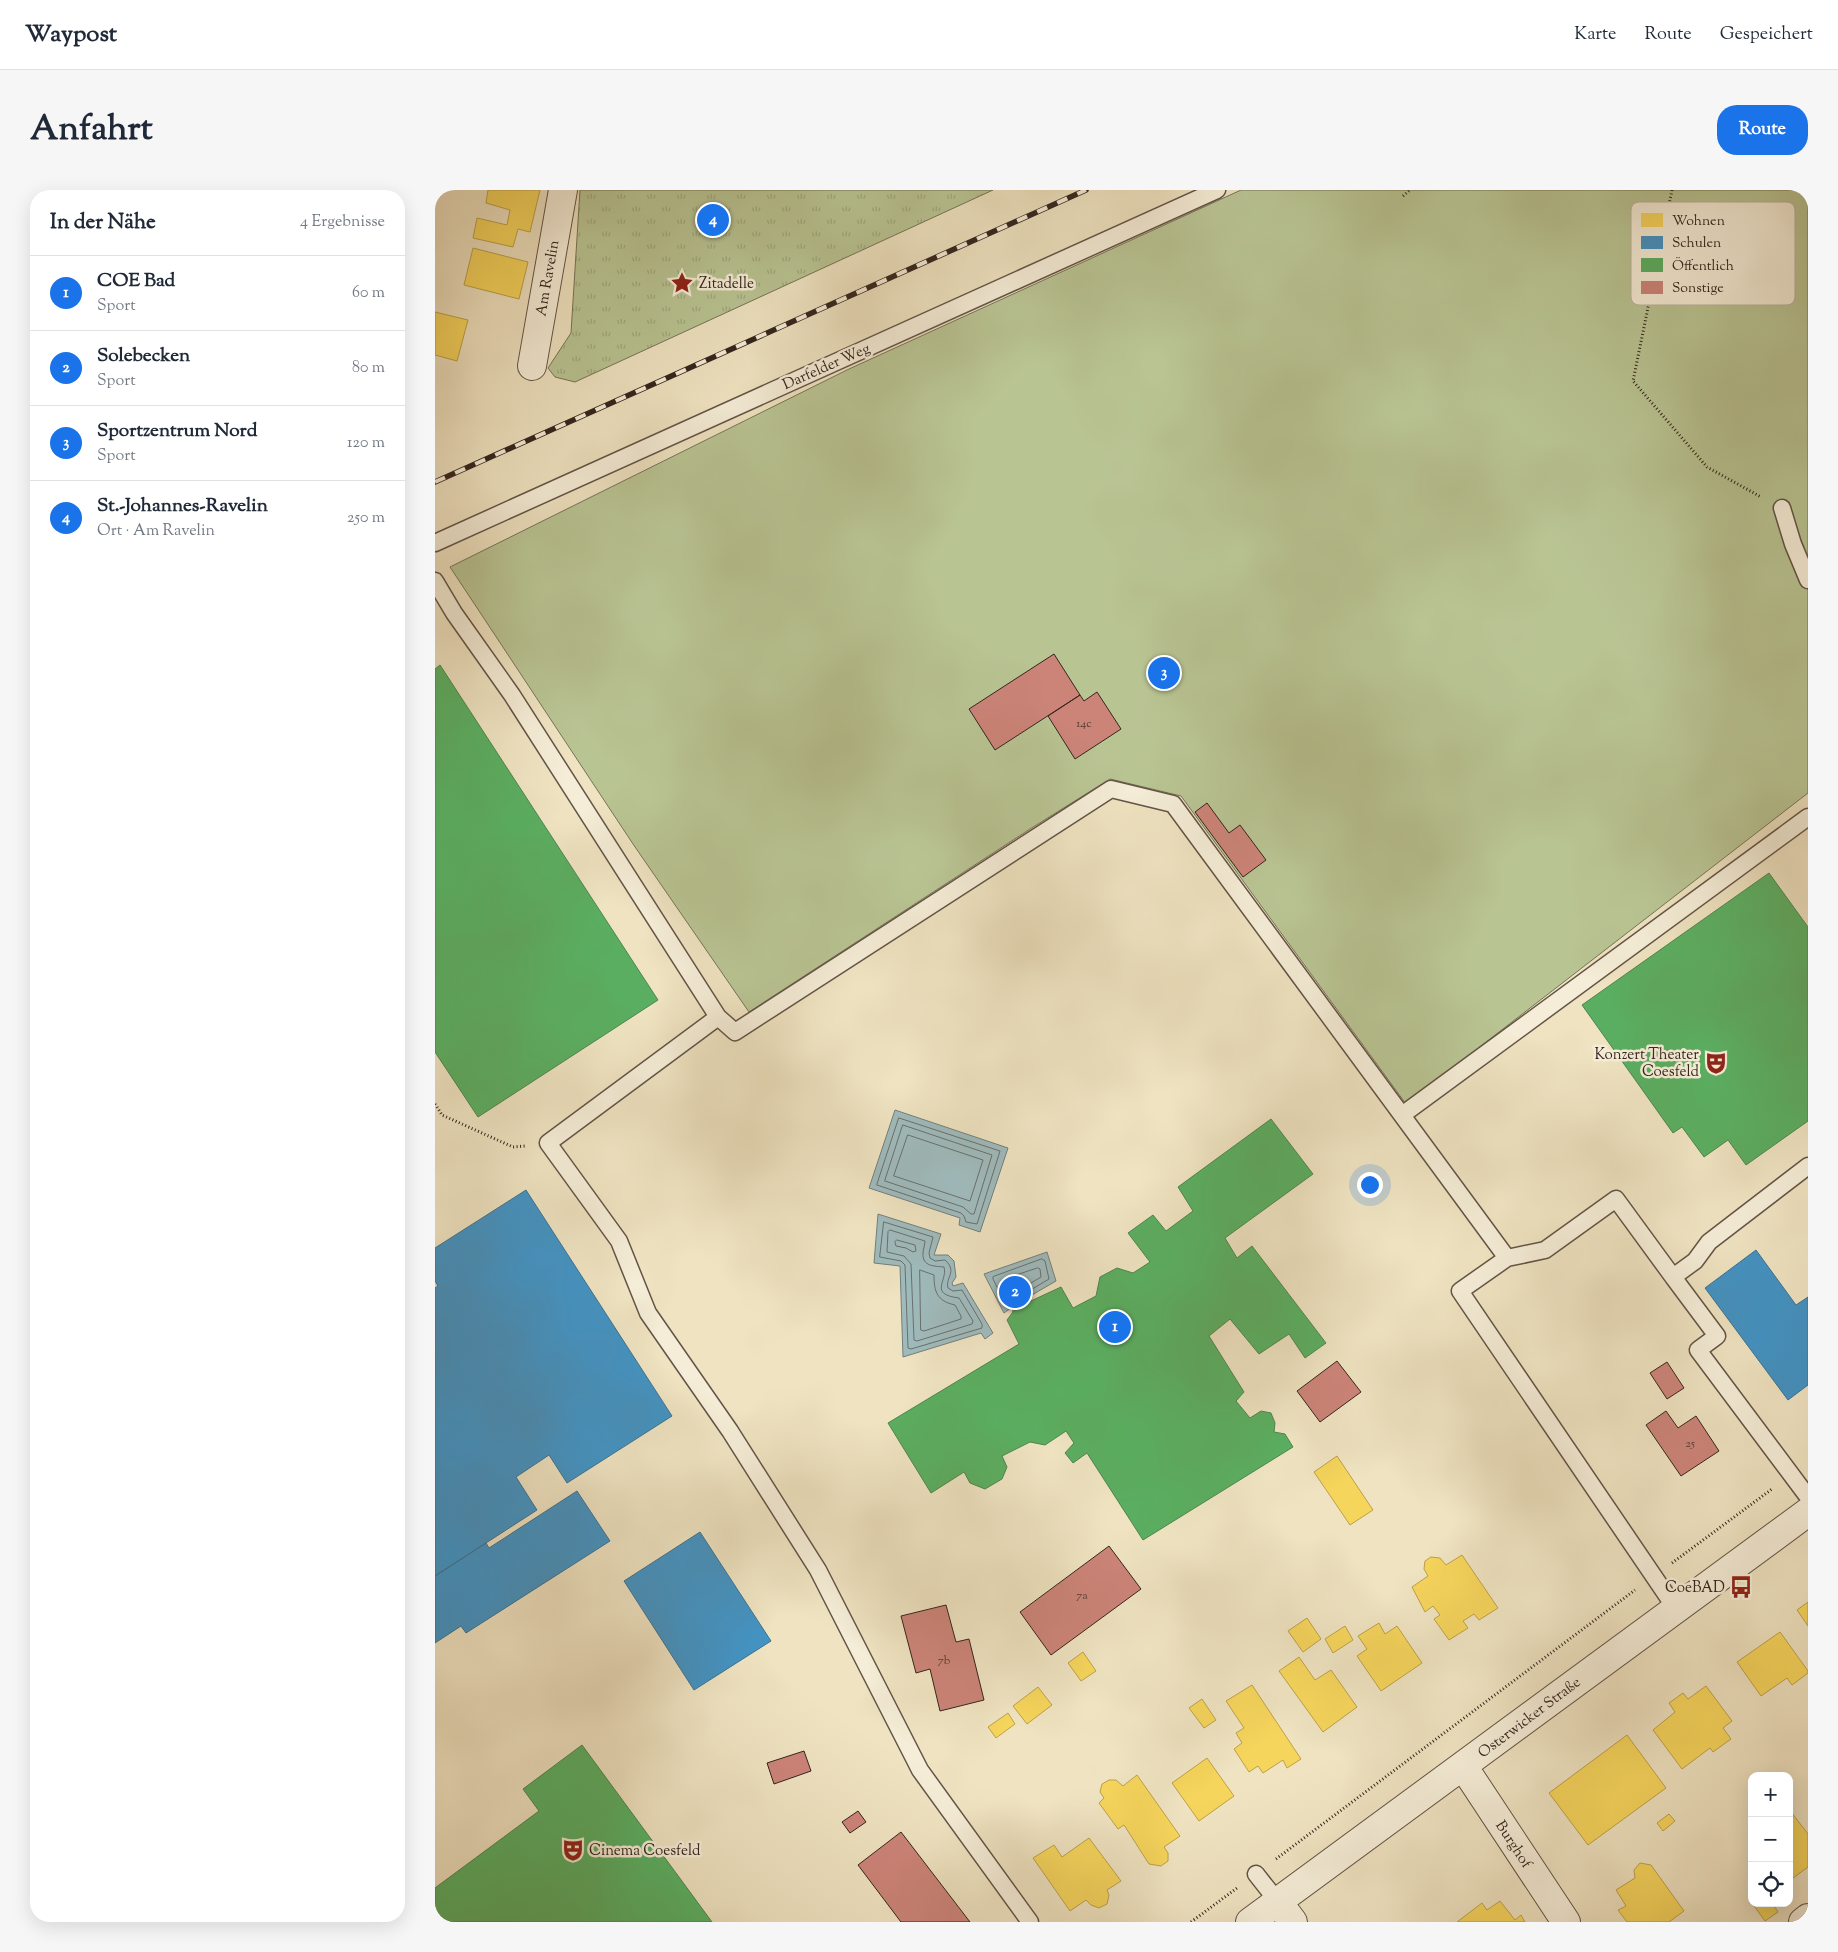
<!DOCTYPE html>
<html lang="de">
<meta charset="utf-8">
<style>
:root{--surface:#fff;--page:#f6f6f7;--text:#1f2937;--muted:#747a83;--line:#e0e1e3;--accent:#1a73e8}
body{margin:0;font-family:"Sorts Mill Goudy",serif;background:var(--page);color:var(--text)}
.controls{position:absolute;right:15px;bottom:15px;display:grid;overflow:hidden;border-radius:10px;box-shadow:0 5px 20px #0002}
.controls button{width:45px;height:45px;display:grid;place-items:center;padding:0;border:0;border-bottom:1px solid var(--line);background:var(--surface);color:var(--text);font:25px sans-serif}
.you{position:absolute;left:934px;top:994px;width:18px;height:18px;margin:-12px;border:4px solid #fff;border-radius:50%;background:#1a73e8;box-shadow:0 0 0 8px #1a73e833}
.badge{display:grid;place-items:center;width:32px;height:32px;border-radius:50%;background:var(--accent);color:#fff;font-size:16px;font-weight:700}
.pin{position:absolute;translate:-50% -50%;border:2px solid #fff;box-shadow:0 1px 5px #0006}
.list{margin:0;padding:0;list-style:none}
h2{display:flex;justify-content:space-between;align-items:center;height:65px;margin:0;padding:0 20px;font-size:21px}
h2 small{font-size:16px;font-weight:400;color:var(--muted)}
.list li{display:grid;grid-template-columns:32px 1fr auto;gap:15px;align-items:center;box-sizing:border-box;height:75px;padding:0 20px;border-top:1px solid var(--line)}
.list b{display:block;font-size:19px;white-space:nowrap}
.list p{margin:0;font-size:16px;white-space:nowrap;color:var(--muted)}
.list em{font-size:16px;font-style:normal;color:var(--muted)}
.icon{flex:none;width:28px;height:28px;fill:none;stroke:currentColor;stroke-width:2;stroke-linecap:round;stroke-linejoin:round}
.map{position:relative;flex:none;width:1373px;height:1732px;overflow:hidden;border-radius:20px}
header{display:flex;align-items:center;gap:30px;box-sizing:border-box;height:70px;padding:0 25px;background:var(--surface);border-bottom:1px solid var(--line)}
header strong{font-size:24px}
nav{display:flex;gap:28px;margin-inline-start:auto;font-size:18px}
.intro{display:flex;align-items:center;justify-content:space-between;box-sizing:border-box;height:120px;padding:0 30px}
h1{margin:0;font-size:35px}
.button{padding:12px 22px;border-radius:20px;background:var(--accent);color:#fff;font-size:18px;font-weight:700}
main{display:flex;gap:30px;padding:0 30px}
aside{flex:1;background:var(--surface);border-radius:20px;box-shadow:0 5px 20px #0002}
.map>svg:first-child{display:block}
.grass{fill:url(#grass-tufts);stroke:#767458}
.pitch{fill:#b9c493;stroke:#767458}
.water{fill:#9fbbbd;stroke:#747f7d}
.homes{fill:#f6d55c;stroke:#bca049}
.schools{fill:#4393c3;stroke:#3e7292}
.public{fill:#5aae61;stroke:#4f854d}
.lines{fill:none;stroke-linecap:round;stroke-linejoin:round}
.shore{stroke:#6a706e;stroke-width:1}
.building{fill:#cc8479;stroke:#34251e}
.service-casing{stroke:#635447;stroke-width:19}
.minor-casing{stroke:#635447;stroke-width:30}
.path{stroke:#34251e;stroke-width:3;stroke-dasharray:1 2.5;stroke-linecap:butt}
.service{stroke:#f5edd7;stroke-width:16}
.minor{stroke:#f5edd7;stroke-width:28}
.rail-casing{stroke:#34251e;stroke-width:5.5}
.rail{stroke:#f5edd7;stroke-width:4;stroke-dasharray:11;stroke-linecap:butt}
.labels{text-anchor:middle;stroke-width:5;stroke-linejoin:round;paint-order:stroke}
.number-label{font-size:12px;fill:#5a3d35}
.street-label{font-size:15px;fill:#34251e;stroke:#f5edd7}
.poi-label{font-size:15px;fill:#34251e;stroke:#f5edd7;text-anchor:start}
.key{fill:#f5edd7;stroke:#bbb1a0;stroke-width:1}
.key-label{font-size:14px;fill:#34251e}
</style>
<header>
<strong>Waypost</strong>
<nav><a>Karte</a><a>Route</a><a>Gespeichert</a></nav>
</header>
<div class="intro"><h1>Anfahrt</h1><a class="button">Route</a></div>
<main>
<aside>
<h2>In der Nähe<small>4 Ergebnisse</small></h2>
<ul class="list">
<li><span class="badge">1</span><div><b>COE Bad</b><p>Sport</p></div><em>60 m</em></li>
<li><span class="badge">2</span><div><b>Solebecken</b><p>Sport</p></div><em>80 m</em></li>
<li><span class="badge">3</span><div><b>Sportzentrum Nord</b><p>Sport</p></div><em>120 m</em></li>
<li><span class="badge">4</span><div><b>St.-Johannes-Ravelin</b><p>Ort · Am Ravelin</p></div><em>250 m</em></li>
</ul>
</aside>
<div class="map">
<svg width="1373" height="1732" viewBox="0 0 1373 1732">
<defs>
<pattern id="grass-tufts" width="24" height="20" patternUnits="userSpaceOnUse" patternTransform="scale(1.25)"><rect width="24" height="20" fill="#b9c493"/><path d="M3 7l-1-3M5 7V3M7 7l1-3M15 17l-1-3M17 17v-4M19 17l1-3" fill="none" stroke="#a0a87e"/></pattern>
</defs>
<rect width="100%" height="100%" fill="#efe3c1"/>
<filter id="stains"><feTurbulence type="fractalNoise" baseFrequency=".004" numOctaves="4"/><feColorMatrix values="0 0 0 0 .2 0 0 0 0 .09 0 0 0 0 .02 0 0 0 .5 -.17"/></filter>
<radialGradient id="worn" r=".72"><stop offset=".6" stop-color="#630" stop-opacity="0"/><stop offset="1" stop-color="#630" stop-opacity=".3"/></radialGradient>
<path class="grass" d="M 145,0 L 558,0 L 140,192 L 120,187 L 113,178 L 136,143 Z"/>
<path class="pitch" d="M 806,0 L 1373,0 L 1373,603 L 971,914 L 746,606 L 675,589 L 595,639 L 314,822 L 198,654 L 15,377 L 414,179 Z"/>
<path class="water" d="M 460,920 L 573,958 L 545,1042 L 524,1035 L 525,1028 L 434,998 Z
M 443,1024 L 506,1044 L 499,1065 L 513,1065 L 519,1071 L 521,1087 L 517,1093 L 518,1096 L 528,1093 L 558,1143 L 550,1149 L 546,1143 L 468,1167 L 465,1076 L 439,1073 Z
M 612,1062 L 621,1091 L 583,1113 L 586,1129 L 578,1122 L 577,1117 L 569,1123 L 549,1084 Z"/>
<path class="homes" d="M 53,0 L 105,0 L 95,42 L 83,39 L 78,57 L 38,48 L 42,28 L 72,35 L 75,20 L 51,13 Z
M 38,58 L 93,72 L 84,109 L 29,95 Z
M 0,122 L 33,130 L 22,171 L 0,165 Z
M 902,1266 L 938,1320 L 915,1335 L 879,1282 Z
M 1027,1365 L 1063,1418 L 1044,1430 L 1039,1424 L 1028,1431 L 1033,1438 L 1014,1450 L 999,1429 L 1005,1425 L 998,1416 L 990,1422 L 977,1397 L 993,1386 L 989,1379 L 990,1371 L 996,1367 L 1005,1368 L 1011,1375 Z
M 1373,1412 L 1373,1436 L 1362,1420 Z
M 872,1428 L 886,1449 L 868,1462 L 853,1441 Z
M 944,1433 L 950,1444 L 962,1436 L 987,1473 L 946,1501 L 922,1466 L 932,1459 L 923,1446 Z
M 910,1436 L 918,1450 L 898,1463 L 890,1449 Z
M 1345,1442 L 1373,1481 L 1373,1483 L 1357,1495 L 1352,1488 L 1326,1506 L 1302,1472 Z
M 648,1462 L 661,1481 L 646,1491 L 633,1473 Z
M 864,1467 L 880,1490 L 896,1480 L 922,1517 L 888,1542 L 844,1481 Z
M 817,1495 L 866,1569 L 852,1578 L 848,1570 L 828,1583 L 823,1576 L 814,1582 L 799,1559 L 807,1553 L 801,1543 L 809,1538 L 791,1511 Z
M 1271,1496 L 1297,1531 L 1288,1538 L 1296,1549 L 1278,1562 L 1275,1558 L 1247,1579 L 1218,1540 L 1240,1522 L 1234,1513 L 1248,1503 L 1253,1509 Z
M 603,1497 L 617,1515 L 592,1534 L 578,1516 Z
M 767,1509 L 781,1530 L 769,1538 L 754,1518 Z
M 573,1523 L 580,1534 L 561,1548 L 553,1537 Z
M 1192,1545 L 1231,1598 L 1153,1655 L 1114,1603 Z
M 772,1568 L 799,1606 L 764,1631 L 737,1593 Z
M 702,1585 L 745,1646 L 729,1657 L 733,1663 L 733,1671 L 726,1676 L 714,1674 L 689,1635 L 683,1639 L 664,1613 L 669,1608 L 665,1602 L 667,1594 L 674,1590 L 681,1590 L 688,1596 Z
M 1356,1622 L 1373,1644 L 1373,1677 L 1354,1691 L 1354,1623 Z
M 1234,1624 L 1240,1631 L 1228,1641 L 1222,1633 Z
M 654,1648 L 686,1691 L 672,1700 L 674,1705 L 672,1714 L 664,1718 L 656,1715 L 651,1710 L 635,1721 L 598,1668 L 619,1655 L 627,1667 Z
M 1205,1673 L 1216,1675 L 1249,1721 L 1234,1732 L 1192,1732 L 1183,1720 L 1191,1716 L 1181,1700 L 1200,1688 L 1199,1680 Z
M 1065,1711 L 1080,1730 L 1086,1725 L 1090,1732 L 1022,1732 L 1047,1713 L 1052,1720 Z
M 1317,1713 L 1337,1713 L 1343,1722 L 1330,1731 Z"/>
<path class="schools" d="M 91,1000 L 237,1226 L 132,1293 L 114,1265 L 81,1287 L 102,1320 L 0,1386 L 0,1098 L 3,1096 L 0,1091 L 0,1058 Z
M 1321,1060 L 1361,1115 L 1373,1107 L 1373,1195 L 1353,1210 L 1270,1098 Z
M 142,1301 L 175,1351 L 31,1443 L 26,1436 L 0,1453 L 0,1386 L 51,1353 L 54,1358 Z
M 265,1342 L 336,1451 L 259,1500 L 189,1391 Z"/>
<path class="public" d="M 5,475 L 223,810 L 43,927 L 0,862 L 0,479 Z
M 1334,683 L 1373,737 L 1373,931 L 1311,975 L 1293,950 L 1269,967 L 1247,937 L 1238,943 L 1147,815 Z
M 836,929 L 878,984 L 790,1048 L 802,1068 L 817,1056 L 891,1153 L 870,1168 L 854,1144 L 824,1164 L 795,1129 L 774,1146 L 809,1202 L 801,1211 L 815,1228 L 826,1221 L 836,1223 L 840,1233 L 839,1242 L 850,1244 L 858,1257 L 708,1350 L 652,1263 L 638,1273 L 630,1263 L 639,1253 L 631,1241 L 610,1255 L 595,1252 L 567,1266 L 572,1277 L 567,1289 L 550,1299 L 535,1293 L 529,1282 L 496,1303 L 453,1233 L 584,1154 L 572,1130 L 578,1122 L 585,1116 L 626,1097 L 638,1118 L 661,1106 L 665,1087 L 682,1078 L 698,1083 L 715,1072 L 693,1043 L 718,1025 L 731,1041 L 758,1021 L 743,997 Z
M 147,1555 L 277,1732 L 0,1732 L 0,1698 L 104,1621 L 88,1599 Z"/>
<g class="lines">
<path class="shore" d="M 464,928 L 565,961 L 542,1034 L 531,1032 L 529,1026 L 526,1023 L 442,995 Z
M 468,935 L 557,965 L 539,1024 L 536,1024 L 528,1017 L 450,991 Z
M 473,945 L 548,970 L 535,1011 L 459,986 Z
M 449,1032 L 498,1047 L 494,1063 L 495,1068 L 500,1071 L 510,1070 C 523,1082 510,1087 513,1098 L 518,1101 L 527,1100 L 547,1134 L 547,1138 L 476,1159 L 473,1158 L 470,1075 L 466,1071 L 445,1067 Z
M 455,1040 L 490,1051 C 490,1055 488,1059 488,1063 C 487,1077 500,1076 509,1077 C 513,1091 493,1104 524,1108 L 538,1131 L 537,1134 L 482,1151 L 479,1150 L 476,1074 L 469,1066 L 452,1062 L 453,1042 Z
M 462,1050 L 480,1055 L 481,1061 L 478,1062 L 471,1058 L 461,1056 L 460,1052 Z
M 607,1069 L 610,1071 L 614,1089 L 582,1108 L 578,1112 L 570,1113 L 558,1089 L 558,1087 Z
M 603,1078 L 605,1079 L 606,1087 L 576,1105 L 572,1104 L 566,1093 L 567,1090 Z
M 485,1080 L 499,1085 C 499,1102 502,1111 520,1115 L 526,1126 L 526,1129 L 489,1141 L 486,1140 Z"/>
</g>
<path class="building" d="M 619,464 L 645,505 L 560,560 L 534,519 Z
M 662,502 L 686,539 L 640,569 L 613,526 L 645,505 L 649,511 Z
M 772,613 L 794,643 L 805,635 L 831,670 L 808,687 L 760,622 Z
M 902,1171 L 926,1202 L 885,1232 L 862,1201 Z
M 1232,1172 L 1249,1198 L 1232,1209 L 1215,1183 Z
M 1231,1221 L 1243,1238 L 1261,1226 L 1284,1261 L 1246,1286 L 1211,1235 Z
M 674,1356 L 706,1399 L 616,1465 L 585,1422 Z
M 511,1415 L 521,1452 L 534,1449 L 549,1510 L 505,1521 L 495,1479 L 481,1483 L 466,1426 Z
M 369,1561 L 376,1581 L 339,1594 L 332,1573 Z
M 423,1621 L 431,1632 L 415,1643 L 407,1632 Z
M 466,1642 L 535,1732 L 466,1732 L 423,1675 Z"/>
<g class="lines">
<defs>
<path id="service" d="M 1347,318 L 1358,354 L 1373,390
M 0,353 L 782,0
M 0,391 L 19,423 L 77,505 L 283,827 L 113,953 L 184,1051 L 213,1123 L 295,1241 L 383,1380 L 485,1580 L 595,1732
M 283,827 L 300,842 L 676,599 L 738,614 L 1072,1068 L 1025,1101 L 1241,1419
M 967,925 L 1373,627
M 1072,1068 L 1110,1060 L 1181,1009 L 1238,1087 L 1260,1071 L 1274,1052 L 1373,976
M 1238,1087 L 1282,1146 L 1263,1160 L 1373,1307
M 821,1684 L 843,1712"/>
<path id="minor" d="M 97,176 L 128,0
M 1028,1576 L 1131,1732
M 843,1712 L 858,1732
M 815,1732 L 1373,1322
M 1368,1732 L 1373,1728"/>
</defs>
<use href="#service" class="service-casing"/>
<use href="#minor" class="minor-casing"/>
<path class="path" d="M 1237,0 L 1198,191 L 1272,277 L 1326,307
M 968,6 L 975,0
M 0,914 L 7,925 L 78,957 L 90,956
M 1237,1373 L 1337,1299
M 841,1669 L 1200,1400
M 756,1732 L 802,1698"/>
<use href="#service" class="service"/>
<use href="#minor" class="minor"/>
<defs>
<path id="rail" d="M 0,292 L 651,0"/>
</defs>
<use href="#rail" class="rail-casing"/>
<use href="#rail" class="rail"/>
</g>
<defs>
<symbol id="sight-bare" viewBox="-9 -9 18 18"><path d="M0-6L1.8-2.2L6-1.7L2.9 1.2L3.7 5.4L0 3.3L-3.7 5.4L-2.9 1.2L-6-1.7L-1.8-2.2Z" fill="#8f2418" stroke="#f5edd7" stroke-width="2.5" paint-order="stroke"/></symbol>
<symbol id="theatre-bare" viewBox="-9 -9 18 18"><path d="M-5-5.5Q0-4 5-5.5V0Q5 5 0 6Q-5 5-5 0ZM-3.3-2.5H-1v1.5H-3.3ZM1-2.5H3.3v1.5H1ZM-2.8 1Q0 5.5 2.8 1Z" fill="#8f2418" stroke="#f5edd7" stroke-width="2.5" paint-order="stroke"/></symbol>
<symbol id="bus-bare" viewBox="-9 -9 18 18"><path d="M-5-6H5V4H4V6H2V4H-2V6H-4V4H-5ZM-3.5-4V0h7V-4ZM-3.5 1.2v1.5H-2V1.2ZM2 1.2v1.5H3.5V1.2Z" fill="#8f2418" stroke="#f5edd7" stroke-width="2.5" paint-order="stroke"/></symbol>
</defs>
<g fill-rule="evenodd">
<use href="#sight-bare" x="231" y="77" width="32" height="32"/>
<use href="#theatre-bare" x="1265" y="857" width="32" height="32"/>
<use href="#bus-bare" x="1290" y="1381" width="32" height="32"/>
<use href="#theatre-bare" x="122" y="1644" width="32" height="32"/>
</g>
<g class="labels">
<g class="number-label">
<text x="649" y="537">14c</text>
<text x="1255" y="1257">25</text>
<text x="647" y="1409">7a</text>
<text x="509" y="1474">7b</text>
</g>
<g class="street-label">
<text transform="translate(112 88) rotate(-80)" y="5">Am Ravelin</text>
<text transform="translate(391 176) rotate(-24)" y="5">Darfelder Weg</text>
<text transform="translate(1094 1527) rotate(-37)" y="5">Osterwicker Straße</text>
<text transform="translate(1079 1654) rotate(57)" y="5">Burghof</text>
</g>
<g class="poi-label">
<text x="264" y="98">Zitadelle</text>
<text x="1264" y="869" text-anchor="end">Konzert Theater<tspan x="1264" dy="17">Coesfeld</tspan></text>
<text x="1290" y="1402" text-anchor="end">CoeBAD</text>
<text x="154" y="1665">Cinema Coesfeld</text>
</g>
</g>
<rect x="1196" y="12" width="164" height="103" rx="8" class="key"/>
<rect x="1206" y="23" width="22" height="14" fill="#f6d55c"/>
<rect x="1206" y="46" width="22" height="13" fill="#4393c3"/>
<rect x="1206" y="68" width="22" height="14" fill="#5aae61"/>
<rect x="1206" y="91" width="22" height="13" fill="#cc8479"/>
<g class="key-label">
<text x="1237" y="35">Wohnen</text>
<text x="1237" y="57">Schulen</text>
<text x="1237" y="80">Öffentlich</text>
<text x="1237" y="102">Sonstige</text>
</g>
<rect width="100%" height="100%" filter="url(#stains)"/>
<rect width="100%" height="100%" fill="url(#worn)"/>
</svg>
<div class="controls">
<button>+</button>
<button>−</button>
<button><svg class="icon" aria-label="locate" viewBox="0 0 24 24"><circle cx="12" cy="12" r="6"/><path d="M12 2v4M12 18v4M2 12h4M18 12h4"/></svg></button>
</div>
<div class="you"></div>
<div class="pin badge" style="left:680px;top:1137px">1</div>
<div class="pin badge" style="left:580px;top:1102px">2</div>
<div class="pin badge" style="left:729px;top:483px">3</div>
<div class="pin badge" style="left:278px;top:30px">4</div>
</div>
</main>
